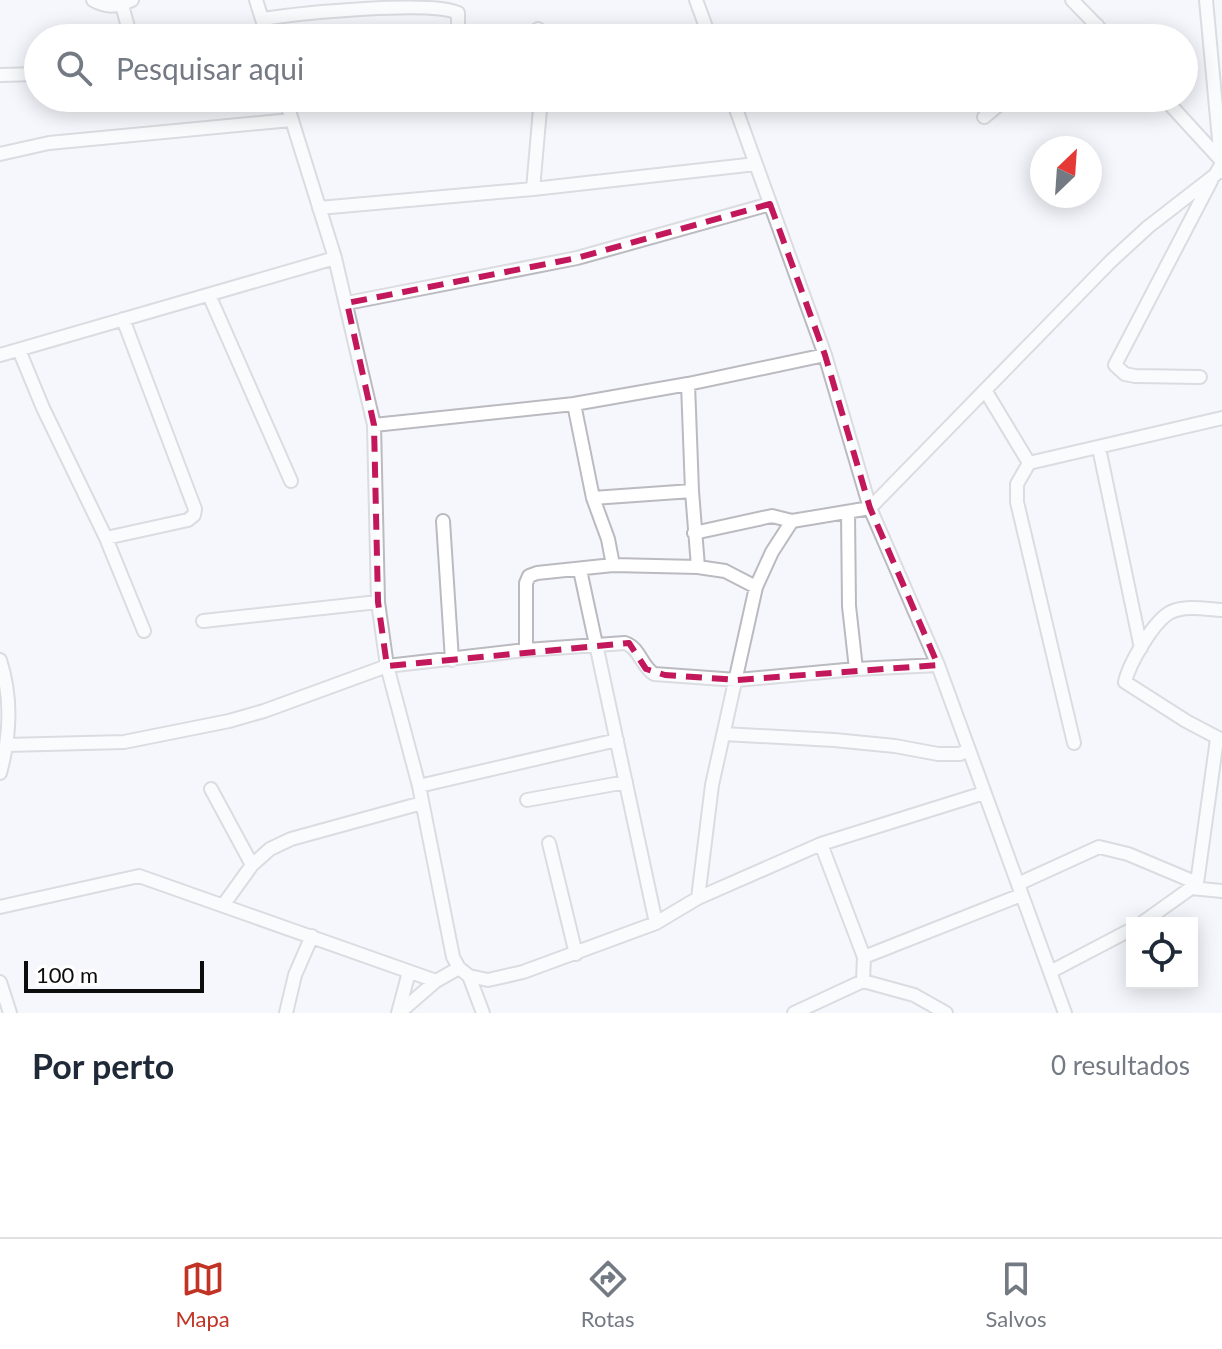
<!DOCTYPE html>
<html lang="pt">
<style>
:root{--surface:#fff;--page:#f2f2f3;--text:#1f2937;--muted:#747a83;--line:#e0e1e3;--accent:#c03325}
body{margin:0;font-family:Lato,sans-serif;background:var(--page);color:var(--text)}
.controls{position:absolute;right:24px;bottom:24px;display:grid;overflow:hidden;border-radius:0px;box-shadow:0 4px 20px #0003}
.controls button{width:72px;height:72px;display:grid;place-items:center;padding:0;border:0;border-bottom:2px solid var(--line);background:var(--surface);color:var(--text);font:40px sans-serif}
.compass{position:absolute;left:1030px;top:136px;width:72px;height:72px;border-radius:50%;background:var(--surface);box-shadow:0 4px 20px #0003;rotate:25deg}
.scale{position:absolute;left:24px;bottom:20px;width:180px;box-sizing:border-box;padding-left:8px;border:4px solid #0d0d0e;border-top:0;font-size:22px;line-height:28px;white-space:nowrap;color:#0d0d0e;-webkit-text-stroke:6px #fff;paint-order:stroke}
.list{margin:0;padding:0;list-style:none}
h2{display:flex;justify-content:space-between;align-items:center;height:104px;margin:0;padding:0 32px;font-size:34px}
h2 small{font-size:26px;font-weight:400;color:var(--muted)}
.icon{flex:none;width:44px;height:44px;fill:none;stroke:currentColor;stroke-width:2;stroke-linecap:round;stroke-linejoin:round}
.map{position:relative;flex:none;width:1222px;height:1013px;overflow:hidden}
.search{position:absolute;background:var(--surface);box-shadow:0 4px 20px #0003;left:24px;right:24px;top:24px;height:88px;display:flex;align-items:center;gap:20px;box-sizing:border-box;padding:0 28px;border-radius:44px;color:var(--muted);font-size:30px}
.sheet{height:224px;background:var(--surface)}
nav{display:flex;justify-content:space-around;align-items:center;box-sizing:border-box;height:112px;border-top:2px solid var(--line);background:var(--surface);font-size:22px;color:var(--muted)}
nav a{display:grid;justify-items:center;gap:4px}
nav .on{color:var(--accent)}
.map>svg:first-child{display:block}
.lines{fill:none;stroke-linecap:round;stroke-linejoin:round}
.minor-casing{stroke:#babac0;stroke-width:16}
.minor{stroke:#fff;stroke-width:12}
.marked{fill:none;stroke:#c2185b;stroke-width:6;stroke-dasharray:16 10;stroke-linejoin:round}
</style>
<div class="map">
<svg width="1222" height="1013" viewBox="0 0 1222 1013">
<rect width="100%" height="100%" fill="#f6f7fc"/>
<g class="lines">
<defs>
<path id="minor" d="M 93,0 C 107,8 118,7 132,0
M 256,0 L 268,38
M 696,0 L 710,38
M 1072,0 L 1109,38
M 1206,0 L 1222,172
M 122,5 L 131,38
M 263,19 C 301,13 431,0 458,13 L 458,38
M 538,29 L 539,38
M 1080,38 L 1097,25
M 0,75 L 38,74
M 285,98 L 335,258 L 374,425 L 378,602 L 387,666 L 419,786 L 453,957 L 459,968 L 469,976 L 488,980 L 523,972 L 656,923 L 698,898 L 821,844 L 984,793
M 732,98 L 825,355 L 870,508 L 938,665 L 1065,1013
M 1164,98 L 1219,158
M 286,103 L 325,98
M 984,117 L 1007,98
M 0,154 L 49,143 L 291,120
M 533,189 L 541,98
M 319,208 L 533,189 L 756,164
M 209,295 L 291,481
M 347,303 L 577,258 L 770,204
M 19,350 L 43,408 L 106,538 L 144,631
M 0,355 L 335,258
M 1200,377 L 1135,376 L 1125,374 L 1115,365 L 1211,181
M 688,384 L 692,491 L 698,567
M 985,390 L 1029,463
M 574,404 L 593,498 L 608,539 L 613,565
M 374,425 L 574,404 L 688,384 L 825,355
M 1099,448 L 1141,648
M 593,498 L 692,491
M 848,513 L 849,606 L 856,669
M 443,521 L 452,660
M 694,533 L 772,516 L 792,521
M 106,538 L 188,520 L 194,515 L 195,509 L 123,319
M 580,570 L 656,923
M 1222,610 C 1206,609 1185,605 1171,612 C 1154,620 1129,664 1125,682 L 1186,721 L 1222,740
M 203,621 L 378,602
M 526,650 L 526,583 L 529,576 L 537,573 L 613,565 L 698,567 L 725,571 L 756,587
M 0,660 C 12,697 10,737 0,773
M 724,734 L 834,740 L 895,746 L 938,754 L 960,754 L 967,750
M 1074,743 L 1017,502 L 1017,484 L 1029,463 L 1222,418
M 7,745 L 124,742 L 229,721 L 264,711 L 387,666 L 526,650 L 625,643 C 640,648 641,666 654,674 L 737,680 L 856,669 L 938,665
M 419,786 L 617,740
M 211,789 L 252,865
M 527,800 L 626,782
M 549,843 L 576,954
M 821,844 L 864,957 L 863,981
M 1018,884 L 1099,847 L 1128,854 L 1197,883
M 1191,888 L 1197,883 L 1217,739
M 698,898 L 712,785 L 756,587 L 772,552 L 792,521 L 870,508 L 1111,261 L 1148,227 L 1215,175 L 1221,165
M 224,904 L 252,865 L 270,849 L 291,839 L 422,803
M 0,907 L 139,876 L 436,981 L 459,968
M 1142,923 L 1191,888 L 1222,891
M 864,957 L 1021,895
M 1050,972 L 1132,929
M 469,976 L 483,1013
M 0,982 L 10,1013
M 286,1013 L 295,975 L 312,936
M 398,1013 L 409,972
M 399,1013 L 436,981
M 794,1013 L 863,981 L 914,995 L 946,1013"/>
</defs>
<use href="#minor" class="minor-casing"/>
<use href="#minor" class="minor"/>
</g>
<path d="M0 0H1222V1013H0ZM 770,204 L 825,355 L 870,508 L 938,665 L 737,680 L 665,675 L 646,669 L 629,643 L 387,666 L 378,602 L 374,425 L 347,303 L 577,258 Z" fill="#f6f7fc" fill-opacity=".55" fill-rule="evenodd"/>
<path class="marked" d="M 770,204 L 825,355 L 870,508 L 938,665 L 737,680 L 665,675 L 646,669 L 629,643 L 387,666 L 378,602 L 374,425 L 347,303 L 577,258 Z"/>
</svg>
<div class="controls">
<button><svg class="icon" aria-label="locate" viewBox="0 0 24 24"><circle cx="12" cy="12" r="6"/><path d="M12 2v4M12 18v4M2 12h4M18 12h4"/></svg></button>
</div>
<svg class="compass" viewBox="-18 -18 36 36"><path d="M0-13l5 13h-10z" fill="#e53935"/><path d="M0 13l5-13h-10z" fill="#747a83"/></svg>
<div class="scale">100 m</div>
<div class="search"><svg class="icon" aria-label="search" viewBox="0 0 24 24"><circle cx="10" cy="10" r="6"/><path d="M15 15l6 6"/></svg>Pesquisar aqui</div>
</div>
<section class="sheet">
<h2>Por perto<small>0 resultados</small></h2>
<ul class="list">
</ul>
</section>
<nav>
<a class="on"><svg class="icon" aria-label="map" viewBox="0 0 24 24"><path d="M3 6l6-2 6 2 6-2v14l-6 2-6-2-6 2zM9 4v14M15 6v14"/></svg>Mapa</a>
<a><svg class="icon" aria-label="directions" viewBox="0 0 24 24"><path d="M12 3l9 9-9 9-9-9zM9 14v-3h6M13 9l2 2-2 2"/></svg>Rotas</a>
<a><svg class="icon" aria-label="saved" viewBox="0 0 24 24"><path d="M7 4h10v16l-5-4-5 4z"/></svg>Salvos</a>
</nav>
